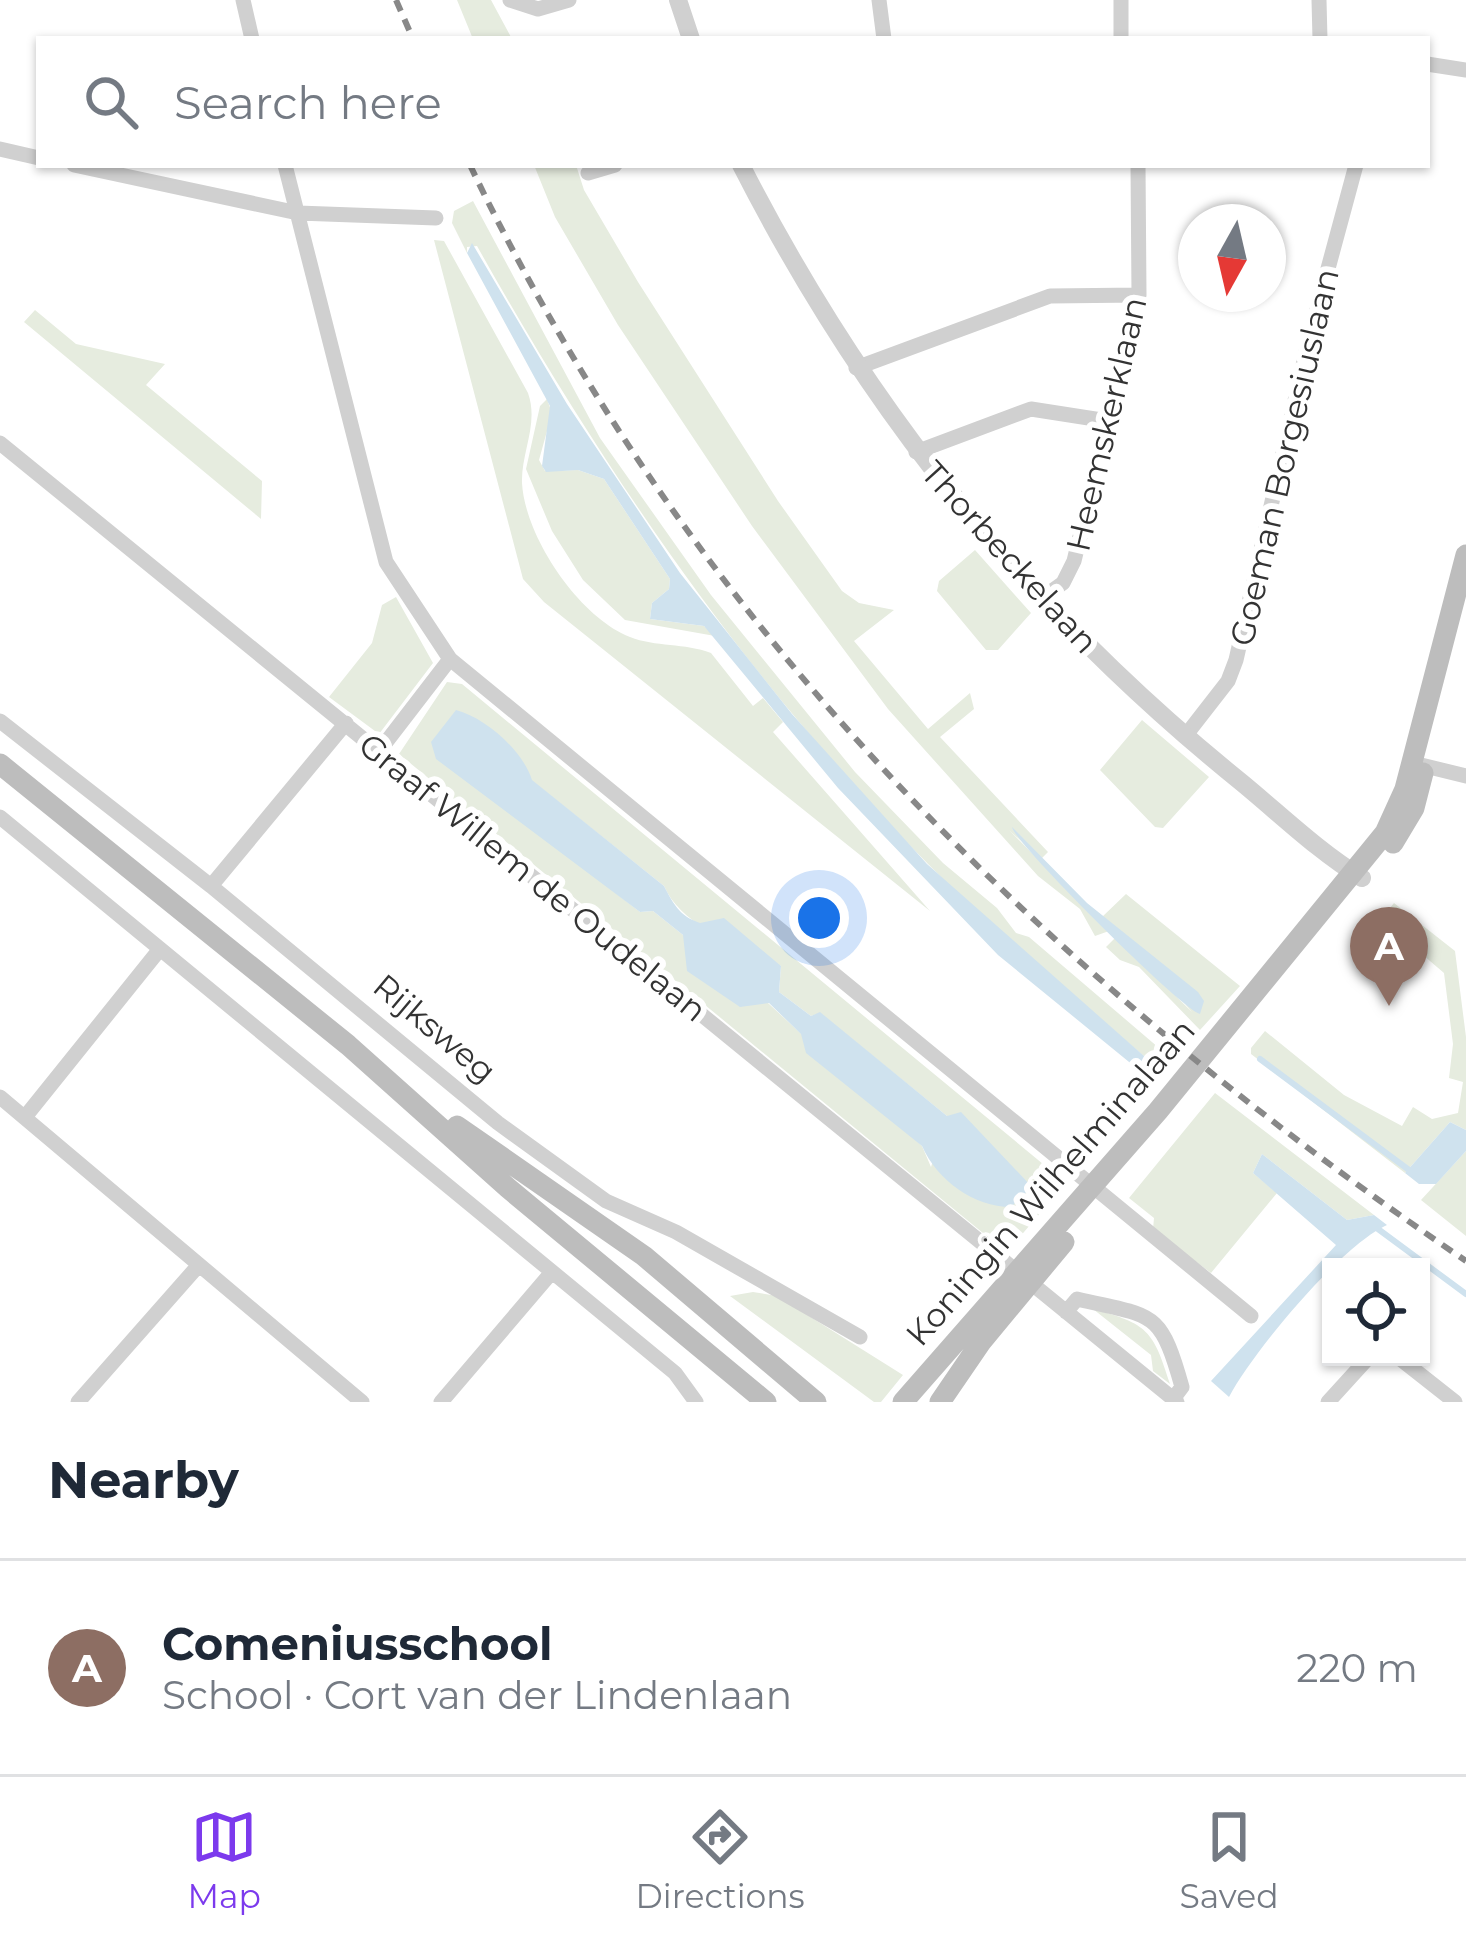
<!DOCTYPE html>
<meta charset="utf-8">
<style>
:root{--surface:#fff;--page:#f6f6f7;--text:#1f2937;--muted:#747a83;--line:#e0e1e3;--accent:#7c3aed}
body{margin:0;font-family:Montserrat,sans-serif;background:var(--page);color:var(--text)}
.controls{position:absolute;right:36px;bottom:36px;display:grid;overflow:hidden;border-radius:0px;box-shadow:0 3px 9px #0004}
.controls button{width:108px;height:108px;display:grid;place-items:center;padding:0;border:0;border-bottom:3px solid var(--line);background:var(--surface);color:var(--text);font:60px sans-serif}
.compass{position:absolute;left:1178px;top:204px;width:108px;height:108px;border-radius:50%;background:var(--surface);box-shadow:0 3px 9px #0004;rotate:188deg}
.you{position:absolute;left:819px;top:918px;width:42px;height:42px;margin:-30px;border:9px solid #fff;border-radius:50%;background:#1a73e8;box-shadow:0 0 0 18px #1a73e833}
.badge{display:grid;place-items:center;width:78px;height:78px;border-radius:50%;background:var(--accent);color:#fff;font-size:39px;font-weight:700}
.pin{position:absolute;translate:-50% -99px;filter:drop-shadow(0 3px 6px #0008)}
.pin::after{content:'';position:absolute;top:63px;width:42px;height:36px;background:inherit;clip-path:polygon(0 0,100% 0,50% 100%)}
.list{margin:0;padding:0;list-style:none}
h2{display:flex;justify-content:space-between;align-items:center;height:156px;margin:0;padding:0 48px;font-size:51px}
h2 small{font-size:39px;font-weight:400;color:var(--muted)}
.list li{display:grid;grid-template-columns:78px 1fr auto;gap:36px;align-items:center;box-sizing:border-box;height:216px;padding:0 48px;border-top:3px solid var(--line)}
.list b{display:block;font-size:45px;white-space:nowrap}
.list p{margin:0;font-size:39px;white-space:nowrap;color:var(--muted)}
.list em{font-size:39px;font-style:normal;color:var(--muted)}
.icon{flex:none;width:66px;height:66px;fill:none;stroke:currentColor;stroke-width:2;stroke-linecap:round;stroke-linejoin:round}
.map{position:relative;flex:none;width:1466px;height:1402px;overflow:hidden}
.search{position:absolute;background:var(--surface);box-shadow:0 3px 9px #0004;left:36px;right:36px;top:36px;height:132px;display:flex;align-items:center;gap:30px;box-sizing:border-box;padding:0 42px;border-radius:0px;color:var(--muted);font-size:45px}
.sheet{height:372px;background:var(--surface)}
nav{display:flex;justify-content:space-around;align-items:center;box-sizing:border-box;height:168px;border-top:3px solid var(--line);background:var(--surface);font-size:33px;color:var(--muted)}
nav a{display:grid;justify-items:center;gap:6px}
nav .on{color:var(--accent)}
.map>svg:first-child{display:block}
.green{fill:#e6ecdf;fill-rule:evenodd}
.water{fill:#cfe2ee}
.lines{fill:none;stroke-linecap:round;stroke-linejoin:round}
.stream{stroke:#cfe2ee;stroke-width:6}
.minor{stroke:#d0d0d0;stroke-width:15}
.tertiary{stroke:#d0d0d0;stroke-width:18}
.secondary{stroke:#bdbdbd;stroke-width:21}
.rail{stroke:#888;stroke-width:6;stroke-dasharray:12 9;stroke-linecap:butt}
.labels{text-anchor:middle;stroke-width:12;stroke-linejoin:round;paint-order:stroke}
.street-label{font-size:33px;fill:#333;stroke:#fff}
</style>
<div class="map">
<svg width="1466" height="1402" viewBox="0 0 1466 1402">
<rect width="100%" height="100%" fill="#fff"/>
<path class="green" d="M 457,0 L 491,0 L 512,39 L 473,39 Z
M 534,165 L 576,165 L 584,190 L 638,282 L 778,501 L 842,591 L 859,603 L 894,610 L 854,641 L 928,729 L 970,693 L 974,709 L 940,737 L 1048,852 L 1041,859 L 1009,830 L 1109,931 L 1095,936 L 1080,909 L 1038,876 L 888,709 L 752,526 L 618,325 L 555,217 Z
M 473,201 L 600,438 L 711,595 L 855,772 L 943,863 L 997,908 L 1016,933 L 1029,937 L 1159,1048 L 1153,1064 C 1077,998 998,935 928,864 C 746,680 603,470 477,246 L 467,247 L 467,253 L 452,223 L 454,211 Z
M 434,240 L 444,241 L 528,393 C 539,424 521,452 522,483 C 525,537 579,617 630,637 C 655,647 685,643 711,653 L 753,706 L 763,698 L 783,722 L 773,732 L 930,911 L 544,602 L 523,579 Z
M 35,310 L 76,344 L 165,364 L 146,385 L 262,481 L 261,519 L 24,322 Z
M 547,399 L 552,413 L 539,460 L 545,471 L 578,470 L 604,479 L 670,579 L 669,589 L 652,603 L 650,619 L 704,626 L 715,636 L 625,620 L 583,580 L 552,531 L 526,469 L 540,406 Z
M 975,550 L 1031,613 L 998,650 L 986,650 L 937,591 L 939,581 Z
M 396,597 L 433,663 L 379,734 L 329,697 L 372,643 L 382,605 Z
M 447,682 L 462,684 L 1066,1183 L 1018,1239 L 1000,1247 L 399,754 ZM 531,780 L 664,886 C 682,928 741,945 781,966 L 779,992 L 811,1016 L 820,1013 L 947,1116 L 931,1167 L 922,1146 L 768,1003 L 653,911 L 640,912 L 501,803 Z
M 1142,720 L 1209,777 L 1163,828 L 1155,827 L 1100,770 Z
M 1126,894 L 1240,986 L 1200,1030 L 1139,967 L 1120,960 L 1106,947 L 1116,937 L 1192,1012 L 1127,936 L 1102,917 Z
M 1394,903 L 1455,951 L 1466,1037 L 1466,1130 L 1450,1122 L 1405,1173 L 1251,1054 L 1251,1048 L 1265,1031 L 1344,1095 L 1402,1126 L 1413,1107 L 1432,1119 L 1458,1113 L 1463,1082 L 1449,1078 L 1453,1044 L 1444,973 L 1381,919 Z
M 1215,1093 L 1374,1215 L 1347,1220 L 1262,1154 L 1253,1173 L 1277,1193 L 1211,1273 L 1153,1229 L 1154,1218 L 1129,1198 Z
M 1466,1151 L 1466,1236 L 1421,1200 Z
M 753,1292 L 777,1296 L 903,1375 L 881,1402 L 874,1402 L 730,1296 Z
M 1093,1309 C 1148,1324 1153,1330 1170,1384 L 1153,1371 L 1151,1355 Z"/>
<path class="water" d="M 472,243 L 567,404 L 680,573 L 792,714 L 927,864 L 1153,1064 L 1145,1075 L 998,955 L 838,788 L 704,626 L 650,619 L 652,603 L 669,589 L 670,579 L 604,479 L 578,470 L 546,472 L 542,466 L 550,406 L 467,253 Z
M 456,710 C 486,718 523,751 532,780 L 664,886 C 673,903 679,916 700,923 L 724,918 L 781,966 L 779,992 L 811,1016 L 820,1012 L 947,1116 L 961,1112 L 1032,1187 L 1011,1207 C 974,1207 937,1180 922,1146 L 806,1053 L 801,1034 L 769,1003 L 740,1007 L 687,971 L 683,935 L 653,911 L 640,912 L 436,759 L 431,742 Z
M 1012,827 L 1087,903 L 1198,992 L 1204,1001 L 1200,1014 C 1179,1007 1013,841 1012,827 Z
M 1450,1122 L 1466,1130 L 1466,1151 L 1436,1184 L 1419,1184 L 1405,1173 Z
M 1262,1154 L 1347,1220 L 1374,1215 L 1387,1225 C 1342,1245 1254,1350 1229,1397 L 1211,1381 L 1336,1245 L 1253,1173 Z"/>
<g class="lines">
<path class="stream" d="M 1260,1059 L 1409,1170
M 1378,1229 L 1466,1294"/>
<path class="minor" d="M 243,0 L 252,39
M 510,0 L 538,9 L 569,0
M 879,0 L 884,39
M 1121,0 L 1121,39
M 1319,0 L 1320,39
M 1427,64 L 1466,70
M 0,149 L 39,158
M 74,165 L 298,213 L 436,218
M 285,165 L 386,562 L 450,659 L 1251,1316
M 588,173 L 615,165
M 856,368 L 1050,296 L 1139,295
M 0,443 L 1177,1402
M 916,452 L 1031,409 L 1108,421
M 1042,598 L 1063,583 L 1074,561 L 1139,295 L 1138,165
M 0,721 L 211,886 L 498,1123 L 606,1201 L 676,1232 L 860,1337
M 1186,735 L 1228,681 L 1236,660 L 1309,339 L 1356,165
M 380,750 L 450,659
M 1417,764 L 1466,776
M 0,817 L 675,1373 L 696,1402
M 211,886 L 346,723
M 0,1097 L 362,1402
M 25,1117 L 160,949
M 1066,1312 L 1077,1299 C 1153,1317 1160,1308 1182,1387 L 1173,1399
M 1398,1357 L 1455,1402
M 78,1402 L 198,1266
M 441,1402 L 552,1272
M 1328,1402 L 1369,1357"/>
<path class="tertiary" d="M 678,0 L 691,39
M 741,165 C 866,410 1027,609 1241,782 C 1280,814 1319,852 1362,878"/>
<path class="secondary" d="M 0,764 L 348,1045 L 508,1188 L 766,1402
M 1393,843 L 1414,808 L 1423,773
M 457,1126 L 644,1256 L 816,1402
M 903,1402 L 1158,1111 L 1385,833 L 1405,789 L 1466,555
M 940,1402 L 981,1342 L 1064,1242"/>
<path class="rail" d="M 396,0 L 413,39
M 470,165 C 692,630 1045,974 1466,1261"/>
</g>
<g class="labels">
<g class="street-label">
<text transform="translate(1106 424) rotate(-77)" y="12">Heemskerklaan</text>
<text transform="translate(1284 457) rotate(-77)" y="12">Goeman Borgesiuslaan</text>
<text transform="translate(1010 557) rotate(48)" y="12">Thorbeckelaan</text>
<text transform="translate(533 877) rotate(39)" y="12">Graaf Willem de Oudelaan</text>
<text transform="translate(435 1028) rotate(40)" y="12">Rijksweg</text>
<text transform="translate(1050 1182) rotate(-49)" y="12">Koningin Wilhelminalaan</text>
</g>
</g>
</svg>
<div class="controls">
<button><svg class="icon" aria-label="locate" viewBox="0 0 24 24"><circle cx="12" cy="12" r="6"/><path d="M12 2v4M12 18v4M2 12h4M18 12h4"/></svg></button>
</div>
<svg class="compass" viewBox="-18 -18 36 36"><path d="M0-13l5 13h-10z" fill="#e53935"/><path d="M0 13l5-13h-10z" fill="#747a83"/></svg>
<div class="you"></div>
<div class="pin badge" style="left:1389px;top:1006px;background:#8d6e63">A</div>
<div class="search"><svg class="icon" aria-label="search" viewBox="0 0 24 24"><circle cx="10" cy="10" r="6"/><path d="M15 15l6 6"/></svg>Search here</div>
</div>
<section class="sheet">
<h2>Nearby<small></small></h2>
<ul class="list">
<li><span class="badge" style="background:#8d6e63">A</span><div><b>Comeniusschool</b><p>School · Cort van der Lindenlaan</p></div><em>220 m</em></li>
</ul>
</section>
<nav>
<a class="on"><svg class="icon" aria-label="map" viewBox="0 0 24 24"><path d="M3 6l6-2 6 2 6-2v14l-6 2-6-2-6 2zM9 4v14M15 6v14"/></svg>Map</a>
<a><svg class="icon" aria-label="directions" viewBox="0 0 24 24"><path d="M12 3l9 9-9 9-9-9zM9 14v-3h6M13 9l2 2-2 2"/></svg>Directions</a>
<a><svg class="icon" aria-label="saved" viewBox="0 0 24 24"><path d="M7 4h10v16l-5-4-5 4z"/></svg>Saved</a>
</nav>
